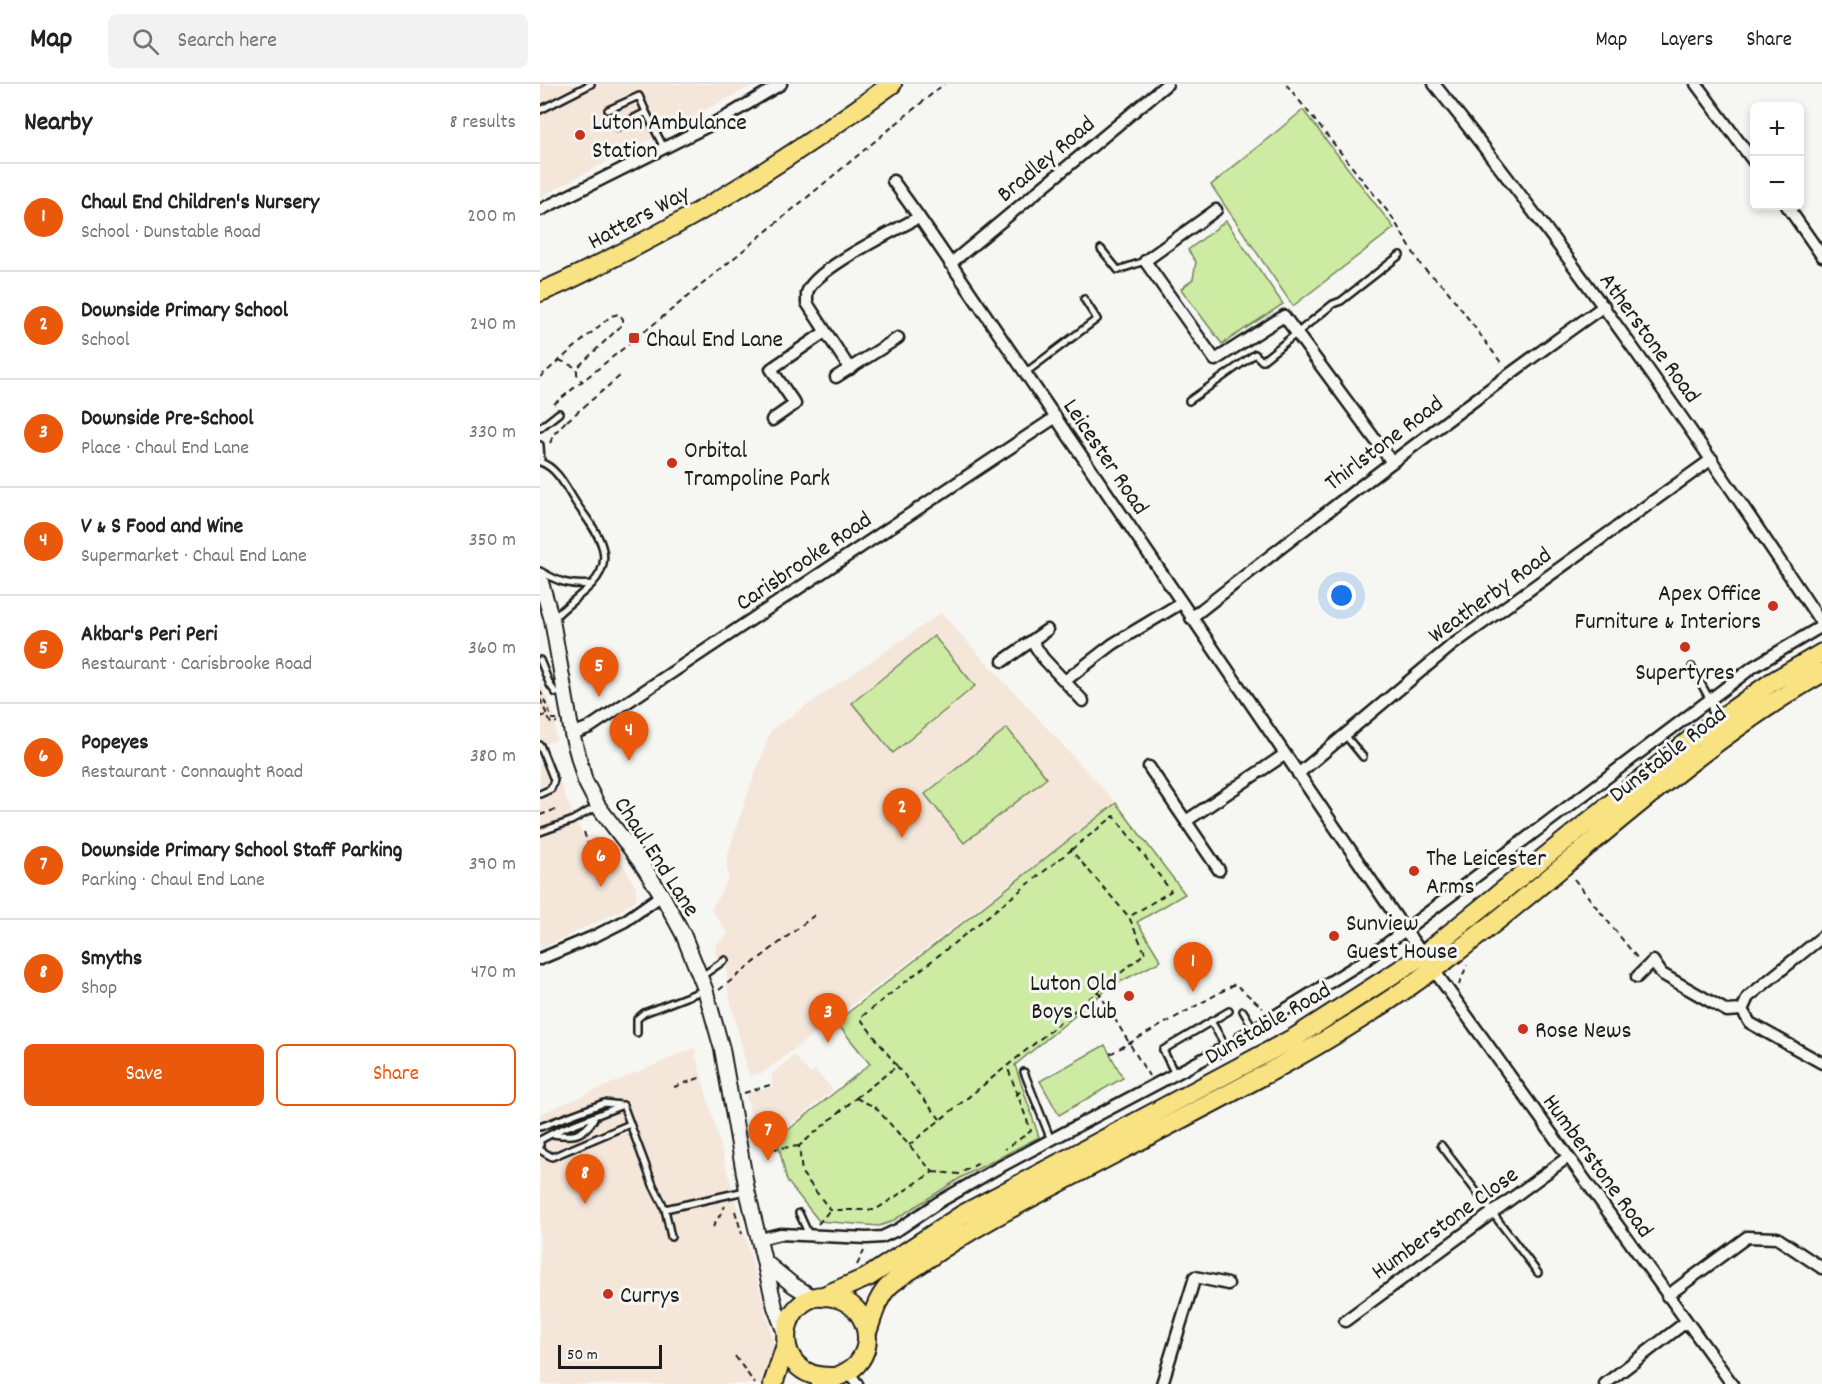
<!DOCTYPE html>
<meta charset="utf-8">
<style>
:root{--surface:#fff;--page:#f2f2f2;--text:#222;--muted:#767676;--line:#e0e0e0;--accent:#ea580c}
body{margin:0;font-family:Dekko,sans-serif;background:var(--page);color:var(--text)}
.controls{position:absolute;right:18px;top:18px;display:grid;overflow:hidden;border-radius:9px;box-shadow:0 3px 9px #0003}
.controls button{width:54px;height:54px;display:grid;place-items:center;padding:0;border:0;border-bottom:2px solid var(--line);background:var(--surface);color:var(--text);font:30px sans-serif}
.scale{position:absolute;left:18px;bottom:15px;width:104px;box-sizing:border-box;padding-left:6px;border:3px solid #1c1c1c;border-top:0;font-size:16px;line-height:21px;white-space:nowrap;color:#1c1c1c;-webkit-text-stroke:4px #f6f6f2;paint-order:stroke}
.you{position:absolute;left:802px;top:512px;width:21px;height:21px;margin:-15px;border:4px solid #fff;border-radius:50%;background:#1a73e8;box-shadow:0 0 0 9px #1a73e833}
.badge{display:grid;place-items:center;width:39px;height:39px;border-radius:50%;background:var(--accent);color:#fff;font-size:20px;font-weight:700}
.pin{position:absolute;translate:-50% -50px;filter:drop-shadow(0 2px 3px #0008)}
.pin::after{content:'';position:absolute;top:32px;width:21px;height:18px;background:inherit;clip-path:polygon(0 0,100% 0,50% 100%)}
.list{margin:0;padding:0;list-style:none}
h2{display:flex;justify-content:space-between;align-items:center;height:78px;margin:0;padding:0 24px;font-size:26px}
h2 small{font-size:20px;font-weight:400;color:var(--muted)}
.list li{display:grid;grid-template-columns:39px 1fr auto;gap:18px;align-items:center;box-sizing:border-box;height:108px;padding:0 24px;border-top:2px solid var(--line)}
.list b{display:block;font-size:22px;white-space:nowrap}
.list p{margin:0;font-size:20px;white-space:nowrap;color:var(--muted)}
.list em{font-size:20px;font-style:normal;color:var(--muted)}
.actions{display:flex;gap:12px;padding:18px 24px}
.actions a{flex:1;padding:14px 0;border:2px solid var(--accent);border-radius:9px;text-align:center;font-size:21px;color:var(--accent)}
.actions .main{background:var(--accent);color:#fff}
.icon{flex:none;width:33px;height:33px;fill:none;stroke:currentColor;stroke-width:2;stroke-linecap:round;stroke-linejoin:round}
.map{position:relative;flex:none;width:1282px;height:1300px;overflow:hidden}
header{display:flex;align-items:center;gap:36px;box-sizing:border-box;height:84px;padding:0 30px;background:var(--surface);border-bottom:2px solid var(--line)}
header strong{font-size:28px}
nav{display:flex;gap:33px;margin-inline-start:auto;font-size:21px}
.search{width:420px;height:54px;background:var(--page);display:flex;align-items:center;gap:15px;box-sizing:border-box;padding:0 21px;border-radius:9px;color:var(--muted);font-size:22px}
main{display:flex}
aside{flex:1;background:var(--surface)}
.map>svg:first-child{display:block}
.built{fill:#f5e6da}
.green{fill:#cdeba2;stroke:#74845f;stroke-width:1.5}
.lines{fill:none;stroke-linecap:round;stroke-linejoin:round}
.service-casing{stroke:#1c1c1c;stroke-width:10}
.minor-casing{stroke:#1c1c1c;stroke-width:15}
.tertiary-casing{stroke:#1c1c1c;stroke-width:18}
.primary-casing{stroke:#1c1c1c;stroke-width:22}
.path{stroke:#1c1c1c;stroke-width:2;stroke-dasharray:6 4.5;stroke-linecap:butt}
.service{stroke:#f6f6f2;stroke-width:5}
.minor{stroke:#f6f6f2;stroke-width:10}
.tertiary{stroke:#f6f6f2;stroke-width:14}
.primary{stroke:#f8e281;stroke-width:18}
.poi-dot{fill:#c8321e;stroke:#f6f6f2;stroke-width:2}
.labels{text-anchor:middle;stroke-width:6;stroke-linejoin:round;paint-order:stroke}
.poi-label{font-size:24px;fill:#1c1c1c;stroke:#f6f6f2;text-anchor:start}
.street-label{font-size:24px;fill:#1c1c1c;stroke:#f6f6f2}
</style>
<header>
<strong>Map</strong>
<div class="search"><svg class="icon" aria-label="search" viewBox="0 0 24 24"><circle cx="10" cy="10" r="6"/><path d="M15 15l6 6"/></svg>Search here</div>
<nav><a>Map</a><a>Layers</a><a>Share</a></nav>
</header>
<main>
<aside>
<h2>Nearby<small>8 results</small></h2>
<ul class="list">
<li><span class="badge">1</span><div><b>Chaul End Children's Nursery</b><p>School · Dunstable Road</p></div><em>200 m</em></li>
<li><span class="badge">2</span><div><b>Downside Primary School</b><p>School</p></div><em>240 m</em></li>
<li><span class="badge">3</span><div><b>Downside Pre-School</b><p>Place · Chaul End Lane</p></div><em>330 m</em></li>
<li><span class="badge">4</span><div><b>V &amp; S Food and Wine</b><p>Supermarket · Chaul End Lane</p></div><em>350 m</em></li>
<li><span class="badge">5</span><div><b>Akbar's Peri Peri</b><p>Restaurant · Carisbrooke Road</p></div><em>360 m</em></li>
<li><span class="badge">6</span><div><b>Popeyes</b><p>Restaurant · Connaught Road</p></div><em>380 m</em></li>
<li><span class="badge">7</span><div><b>Downside Primary School Staff Parking</b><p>Parking · Chaul End Lane</p></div><em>390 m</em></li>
<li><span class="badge">8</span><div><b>Smyths</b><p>Shop</p></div><em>470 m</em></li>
</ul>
<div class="actions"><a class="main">Save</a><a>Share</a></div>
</aside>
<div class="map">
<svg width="1282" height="1300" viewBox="0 0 1282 1300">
<rect width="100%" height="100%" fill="#f6f6f2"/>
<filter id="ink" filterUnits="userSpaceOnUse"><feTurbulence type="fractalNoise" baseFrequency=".0167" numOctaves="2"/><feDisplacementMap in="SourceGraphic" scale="12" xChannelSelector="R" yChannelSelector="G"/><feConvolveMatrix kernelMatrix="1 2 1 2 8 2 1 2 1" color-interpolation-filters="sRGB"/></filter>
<g filter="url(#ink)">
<path class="built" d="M 0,0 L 215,0 L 0,113 Z
M 401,529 L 576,719 L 223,989 L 209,992 L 187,903 L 187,885 L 175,871 L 176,861 L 189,850 L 171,826 L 189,793 L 187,784 L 187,774 L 199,735 L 231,646 Z
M 0,598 L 14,630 L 16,656 L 6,660 L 27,717 L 43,751 L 56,752 L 74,766 L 96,803 L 96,816 L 80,827 L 0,865 Z
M 154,964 L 245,1300 L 0,1300 L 0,1030 Z
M 254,971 L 270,990 L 275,986 L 293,1006 L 244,1046 L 215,1051 L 206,1010 L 232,1003 L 232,990 Z"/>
<path class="green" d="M 763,26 L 854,144 L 753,222 L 671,101 Z
M 686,137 L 743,220 L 682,260 L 641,205 L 653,195 L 656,178 L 648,166 Z
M 394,552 L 435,602 L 353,669 L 312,619 Z
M 467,644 L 507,694 L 424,759 L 385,710 Z
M 576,719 L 645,810 L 597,838 L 621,877 L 570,903 L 475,981 L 499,1053 L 422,1093 L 351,1138 L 339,1142 L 279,1137 L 247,1097 L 237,1055 L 330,980 L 296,938 Z
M 565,961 L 583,994 L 519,1031 L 500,997 Z"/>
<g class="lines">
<defs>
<path id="service" d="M 0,26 L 51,0
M 68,26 L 99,12 L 106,28
M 77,43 L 106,28 L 124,64
M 561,165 L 578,186 L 605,177
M 485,289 L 557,235 L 544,215
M 649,317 L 715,270 L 722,277 L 793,220 L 801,217 L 860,171
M 0,344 L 19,329
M 0,361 L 1,378
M 0,378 C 18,384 26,404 36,419 C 53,444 80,472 51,501 C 39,513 25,522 13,535
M 0,487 C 19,498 29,502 52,500
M 0,576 L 10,601 L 16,609 L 24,608
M 1152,583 L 1170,616 L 1173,636
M 805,651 L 823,673
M 0,661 L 14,696 L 11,705 L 0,710
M 0,748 L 31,737 L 56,723
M 162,892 L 185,876
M 703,927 L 714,945
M 671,937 L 686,963
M 97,949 L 97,935 L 104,929 L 164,906
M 484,988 L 511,1056
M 635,990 L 623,966 L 689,927
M 83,1021 L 19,1046 L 0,1056 L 0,1066 L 12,1073 L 90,1040
M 83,1021 L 113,1101 L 125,1125 L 131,1153
M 0,1043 L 64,1019 L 81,1021
M 12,1050 C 32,1053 42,1053 54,1035
M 901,1061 L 998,1189
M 125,1125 L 205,1107
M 259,1129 L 269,1151"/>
<path id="minor" d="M 894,0 C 1033,173 1159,355 1282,540
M 1156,0 L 1214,78
M 353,97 L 379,133 L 865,846 L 1192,1300
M 1247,122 L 1282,172
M 0,126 L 184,34 L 241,0
M 676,126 L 605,177 L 675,276 L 744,232 L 851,377
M 410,180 L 627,0
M 310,285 L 267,219 C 267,216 267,212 267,209 C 273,185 357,146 379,133
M 296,293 L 358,254
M 232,336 L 255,320 L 231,285 L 285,248
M 651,534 C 787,427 923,322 1064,222
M 492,557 L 503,574 L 543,617
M 463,577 L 507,546
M 526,596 L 573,560 L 641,519
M 32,650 L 50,643 L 516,333
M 609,683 L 679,786
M 758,690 L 911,562 L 1172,375
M 646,737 L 744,671
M 0,875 L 55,852 L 85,837 L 122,811
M 1097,893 L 1113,877 L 1122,890 L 1187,927 L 1202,926 L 1210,939 L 1282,979
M 1202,926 L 1208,913 L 1282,853
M 701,953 L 824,877 L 1213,583 L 1282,542
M 220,1155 L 240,1150 L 327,1154 L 342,1153 L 359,1145 L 399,1118 L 456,1085 L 686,963
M 1127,1212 L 1207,1153 L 1237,1154 L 1282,1184
M 805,1237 L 1028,1073
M 308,1288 L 317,1300
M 622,1300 L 655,1193 L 688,1200
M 1065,1300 L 1146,1238"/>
<path id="tertiary" d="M 0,495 L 12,536 L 32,650 L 45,697 L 58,722 L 99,776 L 122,811 L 143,850 L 165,905 L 182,965 L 207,1106 L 235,1223 L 245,1249
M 225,1178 L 253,1201 L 274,1214"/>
<path id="primary" d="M 0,208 C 27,198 52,184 78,171 C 175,123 265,64 352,0
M 281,1213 L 328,1193 L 422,1131 L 754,954 L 883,871 L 1150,656 L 1232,598 L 1282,569
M 327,1248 C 333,1232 337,1213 350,1201 C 360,1192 373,1185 384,1177 C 435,1141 492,1113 547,1084 C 656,1026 769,973 870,902 C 1011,804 1132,675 1282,589
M 233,1300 L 246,1261
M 281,1300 C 293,1294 308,1290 317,1280 C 337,1257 325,1222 297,1214 C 239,1197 221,1297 295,1293"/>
</defs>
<use href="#service" class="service-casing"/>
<use href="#minor" class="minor-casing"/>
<use href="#tertiary" class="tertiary-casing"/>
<use href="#primary" class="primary-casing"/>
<path class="path" d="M 746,0 L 852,133 L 882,183 L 904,202 L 962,280
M 19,276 L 37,284
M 0,293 L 71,232 L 79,230 L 83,235 L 83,240 L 37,284 L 37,290 L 42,298
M 14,320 L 130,227 L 404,0
M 27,337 L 80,292
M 10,359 L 14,350 L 26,337
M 0,606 L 12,635 L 17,635
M 0,615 L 11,640 L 17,638
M 0,633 L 6,631
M 0,731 L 14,726 L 17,731
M 44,748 L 50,766
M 531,766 L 574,732 L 631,807 L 589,833
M 1034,795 L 1098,875
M 919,901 L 927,881
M 179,906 L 276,830
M 558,907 L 609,992
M 570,970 L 695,900 L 723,924
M 357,982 L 400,1035
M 134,1003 L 162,993
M 204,1009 L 230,1001
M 476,1012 L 482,1005
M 316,1014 L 357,982 L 320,934 L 531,766 L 589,833 L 605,869 L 467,982 L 491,1047 L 465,1065
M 316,1014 L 335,1023 L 393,1088 L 335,1126 L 290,1126 L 262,1089 L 259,1062 Z
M 212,1054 L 230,1051 L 231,1058
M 369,1061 L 467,982
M 232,1065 L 259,1062
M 393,1088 L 419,1090 L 439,1079
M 195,1127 L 202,1150
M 278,1140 L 290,1126
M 173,1143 L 185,1122
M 317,1181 L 324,1167
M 195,1272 L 215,1300"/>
<use href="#service" class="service"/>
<use href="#minor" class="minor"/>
<use href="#tertiary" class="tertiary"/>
<use href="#primary" class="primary"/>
</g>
</g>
<g class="poi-dot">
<circle cx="40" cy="51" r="6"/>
<rect x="88" y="248" width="12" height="12" rx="3"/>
<circle cx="132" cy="379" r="6"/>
<circle cx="1233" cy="522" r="6"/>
<circle cx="1145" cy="563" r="6"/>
<circle cx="874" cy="787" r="6"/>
<circle cx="794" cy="852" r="6"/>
<circle cx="589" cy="912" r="6"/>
<circle cx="983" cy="945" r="6"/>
<circle cx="68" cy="1210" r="6"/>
</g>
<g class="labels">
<g class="poi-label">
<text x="52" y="45">Luton Ambulance<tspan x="52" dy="28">Station</tspan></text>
<text x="106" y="262">Chaul End Lane</text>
<text x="144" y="373">Orbital<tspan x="144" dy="28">Trampoline Park</tspan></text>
<text x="1221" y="516" text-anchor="end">Apex Office<tspan x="1221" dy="28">Furniture &amp; Interiors</tspan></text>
<text x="1145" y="595" text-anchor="middle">Supertyres</text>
<text x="886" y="781">The Leicester<tspan x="886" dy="28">Arms</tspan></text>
<text x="806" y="846">Sunview<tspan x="806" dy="28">Guest House</tspan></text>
<text x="577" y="906" text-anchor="end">Luton Old<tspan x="577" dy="28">Boys Club</tspan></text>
<text x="995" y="953">Rose News</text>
<text x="80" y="1218">Currys</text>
</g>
<g class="street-label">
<text transform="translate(505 74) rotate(-40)" y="8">Bradley Road</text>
<text transform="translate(98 132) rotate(-28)" y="8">Hatters Way</text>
<text transform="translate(1111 253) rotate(54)" y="8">Atherstone Road</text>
<text transform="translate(843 358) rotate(-37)" y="8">Thirlstone Road</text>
<text transform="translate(567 372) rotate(56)" y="8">Leicester Road</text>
<text transform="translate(263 476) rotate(-34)" y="8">Carisbrooke Road</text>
<text transform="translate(949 510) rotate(-36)" y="8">Weatherby Road</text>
<text transform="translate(1127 669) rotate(-38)" y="8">Dunstable Road</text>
<text transform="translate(118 772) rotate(57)" y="8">Chaul End Lane</text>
<text transform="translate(727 938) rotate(-30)" y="8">Dunstable Road</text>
<text transform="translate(1059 1081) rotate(54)" y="8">Humberstone Road</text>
<text transform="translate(904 1138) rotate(-36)" y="8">Humberstone Close</text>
</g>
</g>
</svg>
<div class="controls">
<button>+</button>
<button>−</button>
</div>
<div class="scale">50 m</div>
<div class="you"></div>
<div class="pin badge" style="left:653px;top:908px">1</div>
<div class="pin badge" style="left:362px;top:754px">2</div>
<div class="pin badge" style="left:288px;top:959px">3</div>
<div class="pin badge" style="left:89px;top:677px">4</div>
<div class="pin badge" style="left:59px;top:613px">5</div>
<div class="pin badge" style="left:61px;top:803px">6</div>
<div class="pin badge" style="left:228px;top:1077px">7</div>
<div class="pin badge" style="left:45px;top:1120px">8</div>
</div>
</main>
